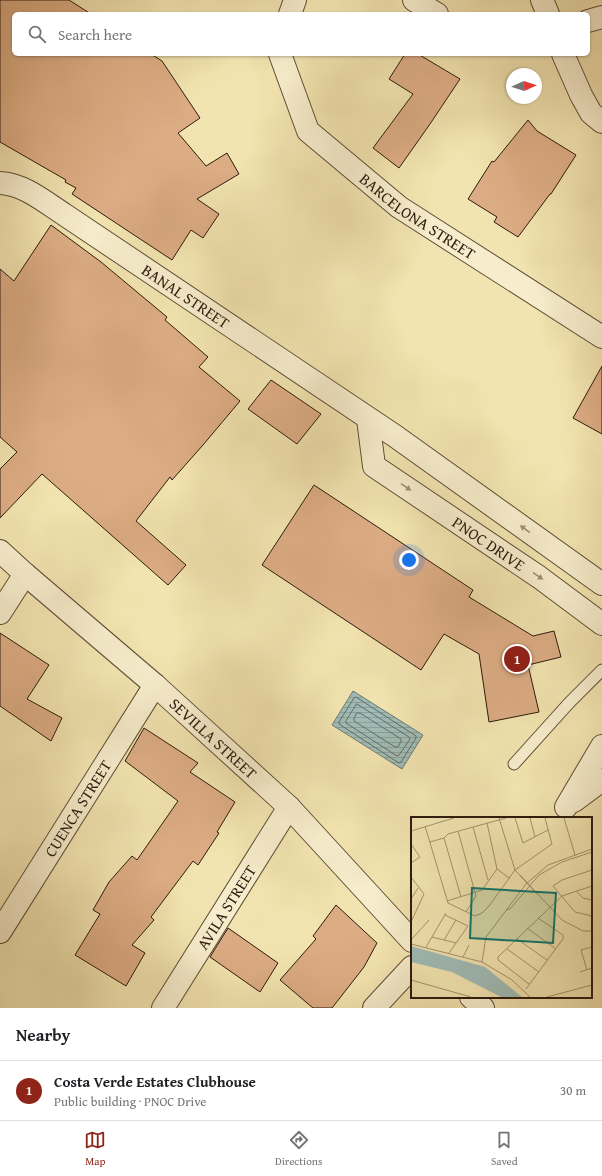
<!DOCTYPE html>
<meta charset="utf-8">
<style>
:root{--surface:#fff;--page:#f6f6f6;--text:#202124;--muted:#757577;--line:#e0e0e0;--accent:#8f2418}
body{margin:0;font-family:"Gentium Book Plus",serif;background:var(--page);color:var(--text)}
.compass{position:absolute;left:506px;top:68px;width:36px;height:36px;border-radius:50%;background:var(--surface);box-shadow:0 1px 3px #0004;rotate:87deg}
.you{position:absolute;left:409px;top:560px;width:14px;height:14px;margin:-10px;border:3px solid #fff;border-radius:50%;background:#1a73e8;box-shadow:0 0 0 6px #1a73e833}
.badge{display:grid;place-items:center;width:26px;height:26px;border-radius:50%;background:var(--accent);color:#fff;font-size:13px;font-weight:700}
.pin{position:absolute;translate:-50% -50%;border:2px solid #fff;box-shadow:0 1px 4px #0006}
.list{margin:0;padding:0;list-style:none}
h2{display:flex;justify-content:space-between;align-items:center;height:52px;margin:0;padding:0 16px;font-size:17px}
h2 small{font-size:13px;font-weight:400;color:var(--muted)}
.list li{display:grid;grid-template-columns:26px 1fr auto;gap:12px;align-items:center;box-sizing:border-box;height:60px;padding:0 16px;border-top:1px solid var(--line)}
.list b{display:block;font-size:15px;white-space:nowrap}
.list p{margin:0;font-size:13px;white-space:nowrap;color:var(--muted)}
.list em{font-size:13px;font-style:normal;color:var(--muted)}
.icon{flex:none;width:22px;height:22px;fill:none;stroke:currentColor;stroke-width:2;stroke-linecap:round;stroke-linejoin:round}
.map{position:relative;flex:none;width:602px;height:1008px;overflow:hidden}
.search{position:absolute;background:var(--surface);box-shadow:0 1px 3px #0004;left:12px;right:12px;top:12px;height:44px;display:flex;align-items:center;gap:10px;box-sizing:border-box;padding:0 14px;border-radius:6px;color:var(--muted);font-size:15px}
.sheet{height:112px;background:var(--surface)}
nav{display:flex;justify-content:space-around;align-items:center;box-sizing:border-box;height:56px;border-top:1px solid var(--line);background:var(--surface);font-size:11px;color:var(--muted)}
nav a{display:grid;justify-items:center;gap:2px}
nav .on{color:var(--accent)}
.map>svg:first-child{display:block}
.water{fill:url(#water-rules);stroke:#727c73}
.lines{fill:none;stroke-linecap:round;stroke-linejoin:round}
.shore{stroke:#666c62;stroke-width:1}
.building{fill:#dcac84;stroke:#2d1b0e}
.lane-casing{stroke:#5e4d36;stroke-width:13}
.street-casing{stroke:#5e4d36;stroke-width:24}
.lane{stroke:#f7edcc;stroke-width:11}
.street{stroke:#f7edcc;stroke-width:22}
.oneway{fill:#9c8e76}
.labels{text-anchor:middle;stroke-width:4;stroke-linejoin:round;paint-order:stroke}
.street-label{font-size:16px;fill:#2d1b0e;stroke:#f7edcc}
.inset-road{fill:none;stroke:#a3946f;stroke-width:1}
.view{fill:#0f766e;fill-opacity:0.15;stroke:#0f766e;stroke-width:2}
.inset-edge{fill:none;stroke:#2d1b0e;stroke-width:2}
</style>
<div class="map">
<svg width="602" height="1008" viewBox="0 0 602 1008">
<defs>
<pattern id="water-rules" width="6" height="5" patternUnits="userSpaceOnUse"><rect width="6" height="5" fill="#a0bcb7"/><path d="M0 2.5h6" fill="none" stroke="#8aa19c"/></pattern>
</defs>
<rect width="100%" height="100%" fill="#f2e4b0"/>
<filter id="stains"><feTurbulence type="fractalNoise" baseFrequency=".005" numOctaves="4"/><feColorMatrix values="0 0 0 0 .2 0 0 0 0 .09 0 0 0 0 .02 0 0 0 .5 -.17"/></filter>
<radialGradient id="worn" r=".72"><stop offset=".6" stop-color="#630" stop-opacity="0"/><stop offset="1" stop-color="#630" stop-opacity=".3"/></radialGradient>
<path class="water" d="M 353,691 L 423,735 L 402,769 L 332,725 Z"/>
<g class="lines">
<path class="shore" d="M 356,697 L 416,736 L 416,738 L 401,762 L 399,763 L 339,724 L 339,722 L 354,698 Z
M 357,704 L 409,737 L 410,739 L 399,755 L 397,756 L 346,723 L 346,721 Z
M 357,713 L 360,713 L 401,739 L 401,741 L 398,747 L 395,747 L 354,721 L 354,719 Z"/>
</g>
<path class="building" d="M 0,0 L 69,0 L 91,14 L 14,14 L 14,54 L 151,54 L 162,61 L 200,118 L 178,133 L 206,166 L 227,153 L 239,174 L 197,199 L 219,214 L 203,238 L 191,230 L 172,260 L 72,194 L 76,188 L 65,182 L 66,180 L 0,142 Z
M 405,54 L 418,54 L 460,79 L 430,124 L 399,168 L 373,148 L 413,94 L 389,79 Z
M 528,120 L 537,131 L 576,155 L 551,194 L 550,194 L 518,237 L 494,222 L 497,217 L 468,199 L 492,161 L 494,162 Z
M 51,225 L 101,262 L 167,317 L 165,320 L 208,357 L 199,367 L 240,401 L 203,445 L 172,480 L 170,477 L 136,521 L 186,565 L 168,585 L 42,474 L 0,518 L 0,469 L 17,452 L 0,437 L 0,269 L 14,281 Z
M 602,366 L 602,434 L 573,418 Z
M 271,380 L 321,414 L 297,444 L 248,409 Z
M 314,485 L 473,590 L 469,597 L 533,636 L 554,631 L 561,657 L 528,665 L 539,712 L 489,722 L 479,654 L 444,634 L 421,670 L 262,565 Z
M 0,633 L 49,665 L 27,699 L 62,718 L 51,741 L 0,706 Z
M 144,728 L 198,763 L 190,772 L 235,802 L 217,832 L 219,833 L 198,865 L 193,861 L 151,917 L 154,920 L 132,945 L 145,953 L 126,986 L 75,955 L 100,914 L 93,910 L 109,882 L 132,856 L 137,860 L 178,801 L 125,761 Z
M 336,905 L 377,943 L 364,967 L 332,1008 L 313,1008 L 280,980 L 316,939 L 313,936 Z
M 228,928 L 278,963 L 260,992 L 210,957 Z"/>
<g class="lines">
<defs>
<path id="lane" d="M 514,764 L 569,703 L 602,670"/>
<g id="street">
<path d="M 414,0 L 437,14"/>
<path d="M 542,0 L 548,14"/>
<path d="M 290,14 L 295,0"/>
<path d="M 588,21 L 602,17"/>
<path id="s1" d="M 280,54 L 308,131 L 399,207 L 602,337"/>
<path d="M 563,54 L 581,95 L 591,113 L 602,122"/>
<path id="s2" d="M 0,183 C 24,184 45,202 65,215 L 395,436 L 602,584"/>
<path id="s3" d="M 368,419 L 374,466 L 539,577 L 602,624"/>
<path id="s4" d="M 0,551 L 25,574 L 155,685 L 289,807 L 412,941"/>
<path d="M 0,613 L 25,574"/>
<path d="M 574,801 L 602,780"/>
<path d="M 566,807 L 602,746"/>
<path id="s5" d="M 0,932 L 155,685"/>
<path d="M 471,997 L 483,1008"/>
<path id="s6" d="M 163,1008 L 289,807"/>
<path d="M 374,1008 L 412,967"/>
</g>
</defs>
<use href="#lane" class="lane-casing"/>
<use href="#street" class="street-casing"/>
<use href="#lane" class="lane"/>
<use href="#street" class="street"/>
</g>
<defs><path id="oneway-solid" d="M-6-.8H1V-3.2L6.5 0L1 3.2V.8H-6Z"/></defs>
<g class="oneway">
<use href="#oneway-solid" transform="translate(406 487) rotate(34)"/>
<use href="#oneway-solid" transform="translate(525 529) rotate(-144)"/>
<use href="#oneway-solid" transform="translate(538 576) rotate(35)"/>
</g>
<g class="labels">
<g class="street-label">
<text dy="6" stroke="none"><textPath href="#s1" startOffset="221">BARCELONA STREET</textPath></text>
<text dy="6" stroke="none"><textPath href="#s2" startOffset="219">BANAL STREET</textPath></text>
<text dy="6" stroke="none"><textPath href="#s3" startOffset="186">PNOC DRIVE</textPath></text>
<text dy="6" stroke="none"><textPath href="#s4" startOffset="284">SEVILLA STREET</textPath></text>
<text dy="6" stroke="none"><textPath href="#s5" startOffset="146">CUENCA STREET</textPath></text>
<text dy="6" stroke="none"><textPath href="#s6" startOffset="119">AVILA STREET</textPath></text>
</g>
</g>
<g transform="translate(411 817)">
<rect width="181" height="181" fill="#f2e4b0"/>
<path d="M 0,129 L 74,150 L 111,180 L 90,180 L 41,155 L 0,145 Z" fill="#a0bcb7"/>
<path class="inset-road" d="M 88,1 L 104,53 L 126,77M 104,1 L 112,26 L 137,13M 119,1 L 124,20M 153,1 L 164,38M 14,9 L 37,86 L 64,99 L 71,96 L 78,89 L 104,53 L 141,27 L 134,1M 62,10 L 77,63M 0,14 L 43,1M 47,14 L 65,79 L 55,95M 19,25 L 33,21M 0,27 L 9,40 L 0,46M 86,52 L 98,61M 181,53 L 151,63 L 142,69 L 164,95 L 181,99M 109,58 L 151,103 L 172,114 L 181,114M 0,60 L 13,77 L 0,105M 165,74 L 172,81 L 181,83M 50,80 L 33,21 L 37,17 L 95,1M 0,82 L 7,71M 36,84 L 71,73 L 86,52 L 76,6M 95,93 L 99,92 L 128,58 L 151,45 L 181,35M 34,98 L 57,109 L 38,136M 116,111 L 145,132M 21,120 L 45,126M 106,122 L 136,143M 0,123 L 18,103M 33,123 L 45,103M 0,127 L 71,145 L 101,163 L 119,180M 15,130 L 35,96M 96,132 L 128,155M 52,140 L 58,128M 71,145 L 75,120 L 115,67 L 137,48 L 181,32M 176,153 L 170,133 L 181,130M 169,155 L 181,151M 0,163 L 60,180M 118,167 L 87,143 L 87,140 L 151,79 L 181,69M 115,172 L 152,122 L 152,118 L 127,101M 136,180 L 181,168"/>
<path class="view" d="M 61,71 L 145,76 L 142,126 L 59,121 Z"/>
<rect width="181" height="181" class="inset-edge"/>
</g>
<rect width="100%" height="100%" filter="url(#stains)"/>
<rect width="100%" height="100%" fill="url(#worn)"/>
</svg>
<svg class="compass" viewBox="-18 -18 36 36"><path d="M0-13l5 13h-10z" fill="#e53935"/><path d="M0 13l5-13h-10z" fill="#757577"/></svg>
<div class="you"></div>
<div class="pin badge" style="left:517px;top:659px">1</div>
<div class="search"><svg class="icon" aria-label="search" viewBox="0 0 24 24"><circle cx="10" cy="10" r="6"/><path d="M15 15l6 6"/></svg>Search here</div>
</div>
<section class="sheet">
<h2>Nearby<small></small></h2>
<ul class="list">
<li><span class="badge">1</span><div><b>Costa Verde Estates Clubhouse</b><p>Public building · PNOC Drive</p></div><em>30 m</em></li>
</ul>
</section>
<nav>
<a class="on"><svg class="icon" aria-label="map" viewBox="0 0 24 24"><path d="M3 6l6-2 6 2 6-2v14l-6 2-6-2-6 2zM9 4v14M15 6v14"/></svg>Map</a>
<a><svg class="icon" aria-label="directions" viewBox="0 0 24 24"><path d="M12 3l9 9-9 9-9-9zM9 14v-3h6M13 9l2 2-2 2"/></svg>Directions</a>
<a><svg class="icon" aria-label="saved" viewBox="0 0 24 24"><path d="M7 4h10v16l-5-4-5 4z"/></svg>Saved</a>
</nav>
